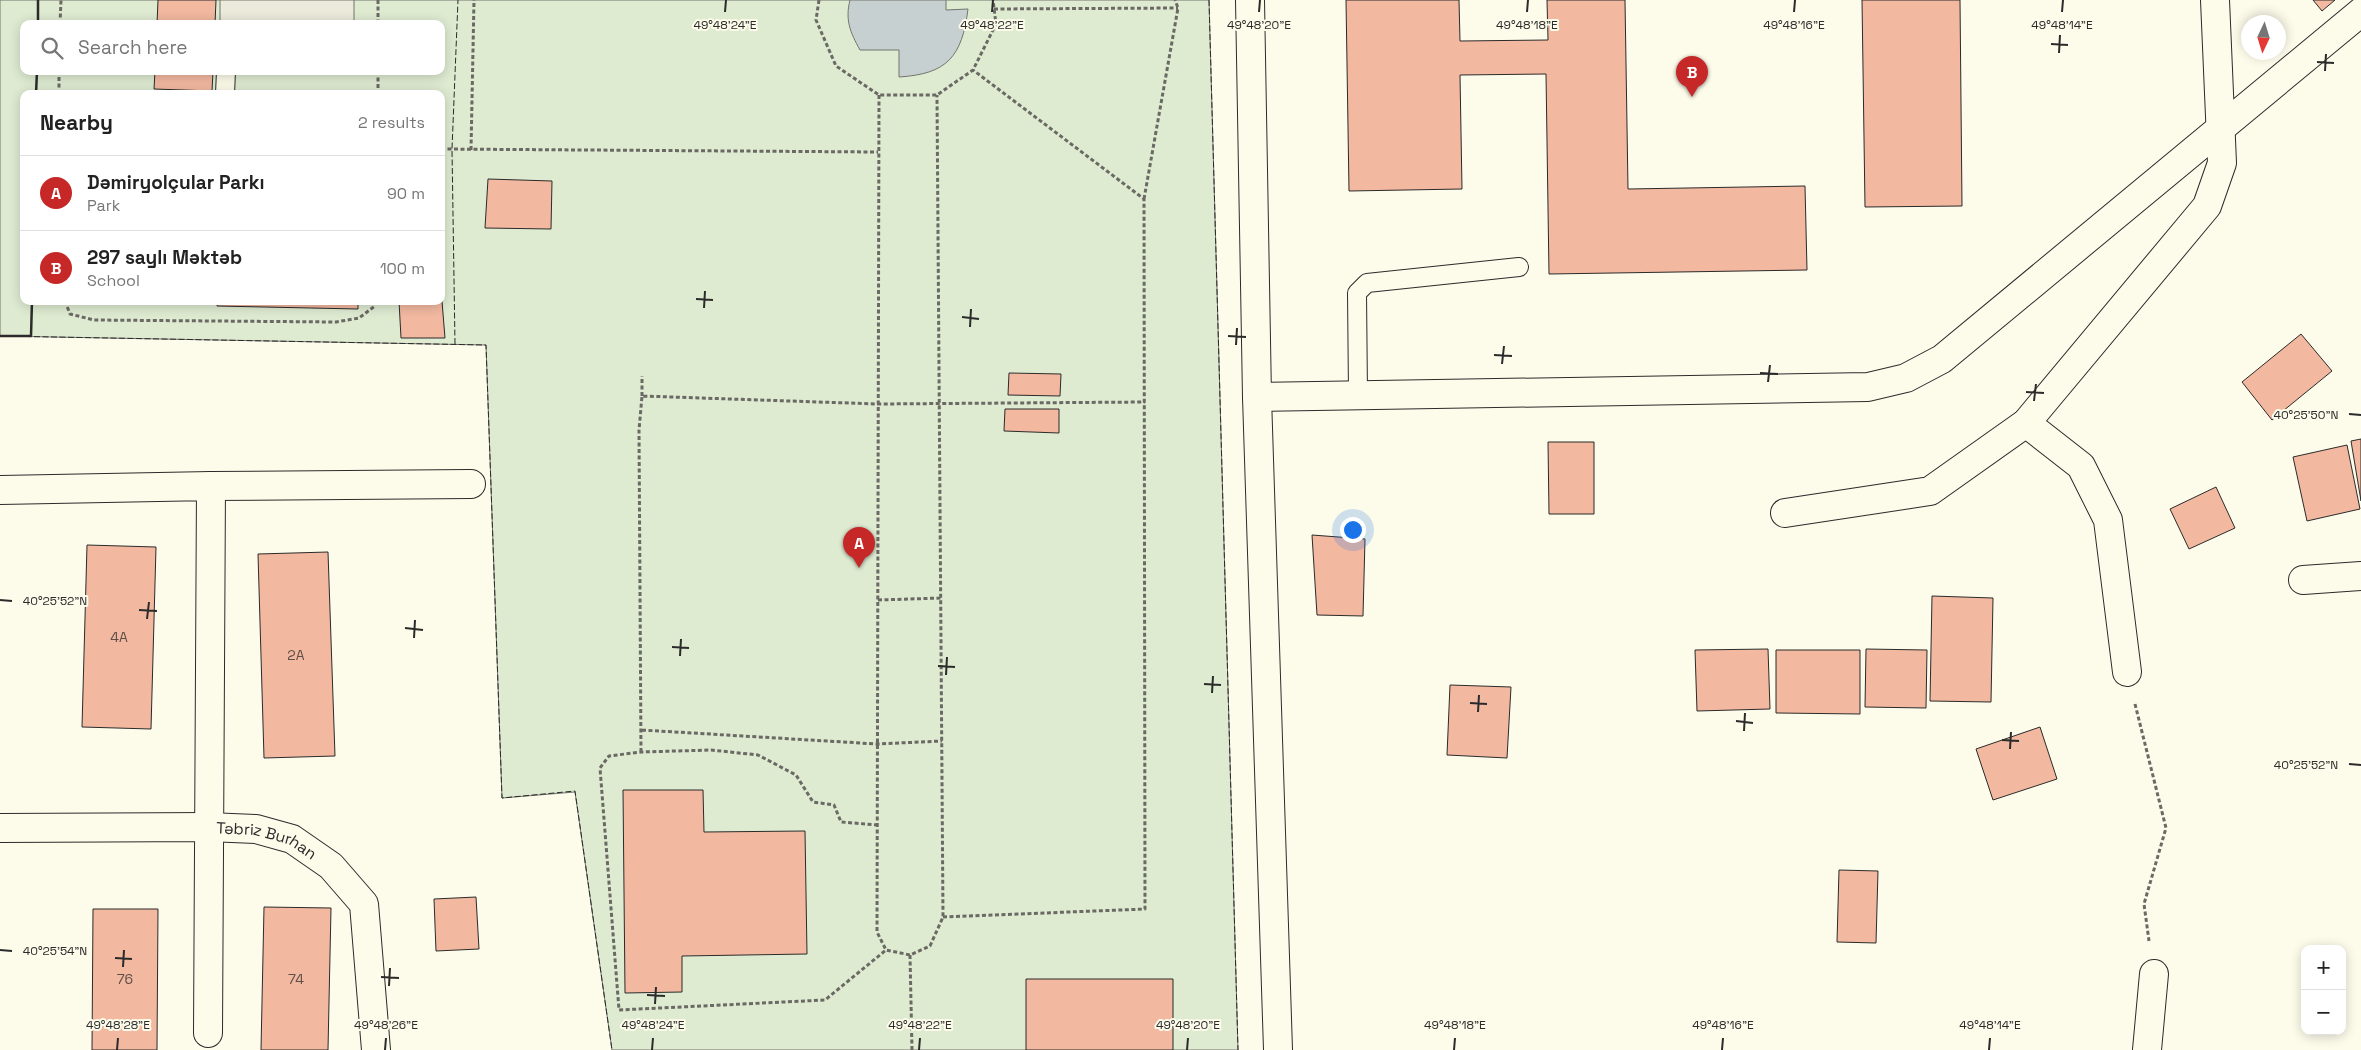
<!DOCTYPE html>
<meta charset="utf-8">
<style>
:root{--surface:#fff;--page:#f6f6f6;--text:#222;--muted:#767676;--line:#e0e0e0;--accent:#c62828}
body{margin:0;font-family:"Space Grotesk",sans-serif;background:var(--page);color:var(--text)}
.controls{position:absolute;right:15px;bottom:15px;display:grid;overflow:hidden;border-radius:10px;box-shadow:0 2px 12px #0003}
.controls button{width:45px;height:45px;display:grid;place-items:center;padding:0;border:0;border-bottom:1px solid var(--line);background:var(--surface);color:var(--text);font:25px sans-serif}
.compass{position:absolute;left:2241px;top:15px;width:45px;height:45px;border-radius:50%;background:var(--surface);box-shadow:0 2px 12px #0003;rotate:184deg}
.you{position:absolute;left:1352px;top:529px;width:18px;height:18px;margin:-12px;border:4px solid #fff;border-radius:50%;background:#1a73e8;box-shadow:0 0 0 8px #1a73e833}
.badge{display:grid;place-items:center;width:32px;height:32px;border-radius:50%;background:var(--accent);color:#fff;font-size:16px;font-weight:700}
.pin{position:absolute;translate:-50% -41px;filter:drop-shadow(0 1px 2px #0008)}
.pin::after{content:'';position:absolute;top:26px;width:18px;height:15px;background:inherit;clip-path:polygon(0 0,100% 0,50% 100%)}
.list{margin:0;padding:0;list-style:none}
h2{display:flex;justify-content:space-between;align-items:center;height:65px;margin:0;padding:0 20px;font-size:21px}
h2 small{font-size:16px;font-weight:400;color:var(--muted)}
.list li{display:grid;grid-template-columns:32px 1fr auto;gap:15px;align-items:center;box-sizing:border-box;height:75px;padding:0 20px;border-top:1px solid var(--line)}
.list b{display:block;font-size:19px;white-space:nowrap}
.list p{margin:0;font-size:16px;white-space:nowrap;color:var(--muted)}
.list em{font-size:16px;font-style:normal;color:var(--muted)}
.icon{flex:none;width:28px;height:28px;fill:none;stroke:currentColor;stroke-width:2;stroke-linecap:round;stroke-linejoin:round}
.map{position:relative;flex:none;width:2361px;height:1050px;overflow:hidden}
.search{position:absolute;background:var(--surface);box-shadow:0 2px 12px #0003;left:20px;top:20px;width:425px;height:55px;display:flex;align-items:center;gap:12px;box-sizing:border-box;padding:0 18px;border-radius:10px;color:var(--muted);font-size:19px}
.panel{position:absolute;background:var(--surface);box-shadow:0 2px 12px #0003;left:20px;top:90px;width:425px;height:215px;border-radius:10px}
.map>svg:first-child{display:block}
.green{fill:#deebd1;stroke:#74746e;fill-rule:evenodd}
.parking{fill:#eceadb;stroke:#74746e}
.water{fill:#c7d0d0;stroke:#74746e}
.building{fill:#f2b8a0;stroke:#2b2b2b}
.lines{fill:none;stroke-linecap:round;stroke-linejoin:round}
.service-casing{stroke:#2b2b2b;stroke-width:20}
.minor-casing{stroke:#2b2b2b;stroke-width:30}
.path{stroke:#6a6964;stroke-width:3;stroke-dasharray:4 2.5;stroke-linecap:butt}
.service{stroke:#fdfbea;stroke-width:18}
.minor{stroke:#fdfbea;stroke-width:28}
.fence{stroke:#2b2b2b;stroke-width:1;stroke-dasharray:6 2.5;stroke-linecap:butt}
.wall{stroke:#2b2b2b;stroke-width:2.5}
.ticks{fill:none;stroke:#2b2b2b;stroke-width:2}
.labels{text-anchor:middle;stroke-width:4;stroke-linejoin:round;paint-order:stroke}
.number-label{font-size:14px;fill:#5d4e48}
.street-label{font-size:16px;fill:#2b2b2b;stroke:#fdfbea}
.ticks-label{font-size:12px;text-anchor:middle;fill:#2b2b2b;stroke:#fdfbea;stroke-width:4;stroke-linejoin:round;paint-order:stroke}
</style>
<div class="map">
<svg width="2361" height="1050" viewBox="0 0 2361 1050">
<rect width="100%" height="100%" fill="#fdfbea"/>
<path class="green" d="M 0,0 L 1209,0 L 1238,1050 L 612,1050 L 575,792 L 502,798 L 486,345 L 0,336 ZM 24,24 L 441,24 L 441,71 L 24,71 ZM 24,94 L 441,94 L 441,301 L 24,301 Z"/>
<path class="parking" d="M 220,0 L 354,0 L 354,24 L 220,24 Z"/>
<path class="water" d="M 850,0 L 946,0 L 946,10 L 968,9 C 962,57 947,74 899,77 L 899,50 L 860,50 C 850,32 845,20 850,0 Z"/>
<path class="building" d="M 158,0 L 216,0 L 215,24 L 157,24 Z
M 1346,0 L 1459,0 L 1460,41 L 1548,40 L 1547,0 L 1625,0 L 1628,189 L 1805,186 L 1807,270 L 1549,274 L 1546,74 L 1460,75 L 1462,189 L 1349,191 Z
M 1862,0 L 1960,0 L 1962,206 L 1865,207 Z
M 2313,0 L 2335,0 L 2322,11 Z
M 155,71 L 213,71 L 212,91 L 154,89 Z
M 488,179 L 552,181 L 551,229 L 485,228 Z
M 441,289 L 445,338 L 401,338 L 399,301 L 441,301 Z
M 217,301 L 358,301 L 358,309 L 217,306 Z
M 2301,334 L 2332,371 L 2272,420 L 2242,382 Z
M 1009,373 L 1061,374 L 1060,396 L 1008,395 Z
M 1005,409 L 1059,409 L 1059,433 L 1004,431 Z
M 2361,439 L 2361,501 L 2351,441 Z
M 1548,442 L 1594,442 L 1594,514 L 1549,514 Z
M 2347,445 L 2360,509 L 2307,521 L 2293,457 Z
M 2216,487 L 2235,528 L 2189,549 L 2170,509 Z
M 1312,535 L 1365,539 L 1363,616 L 1317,615 Z
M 87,545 L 156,547 L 151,729 L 82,727 Z
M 328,552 L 335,756 L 264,758 L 258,554 Z
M 1932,596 L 1993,598 L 1991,702 L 1930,701 Z
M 1768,649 L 1770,709 L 1697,711 L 1695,650 Z
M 1866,649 L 1927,650 L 1926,708 L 1865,707 Z
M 1776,650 L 1860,650 L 1860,714 L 1776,713 Z
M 1450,685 L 1511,687 L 1507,758 L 1447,755 Z
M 2040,727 L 2057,779 L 1993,800 L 1976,749 Z
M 623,790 L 703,790 L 704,832 L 805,831 L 807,954 L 682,956 L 682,992 L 625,993 Z
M 1839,870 L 1878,871 L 1876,943 L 1837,942 Z
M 476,897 L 479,949 L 436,951 L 434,899 Z
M 264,907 L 331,908 L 328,1050 L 261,1050 Z
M 93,909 L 158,909 L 157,1050 L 92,1050 Z
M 1026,979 L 1173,979 L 1173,1050 L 1026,1050 Z"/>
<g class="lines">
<defs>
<path id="service" d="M 225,94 L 226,71
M 1358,394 L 1357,293 L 1367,283 L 1519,267"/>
<g id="minor">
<path d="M 1250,0 L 1257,397 L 1278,1050"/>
<path d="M 1257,397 L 1868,387 L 1906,378 L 1942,359 L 2361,12"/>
<path d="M 2026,423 L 2081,466 L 2108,520 L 2127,672"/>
<path d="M 211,486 L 471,484"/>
<path d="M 0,490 L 211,486 L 208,1033"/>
<path d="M 1785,513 L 1930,491 L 2026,423 L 2207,206 L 2222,163 L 2215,0"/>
<path d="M 2303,580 L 2361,576"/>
<path id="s1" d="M 0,828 L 208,827 L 256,829 L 292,839 L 331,866 L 364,904 L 376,1050"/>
<path d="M 2147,1050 L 2154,974"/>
</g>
</defs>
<use href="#service" class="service-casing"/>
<use href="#minor" class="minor-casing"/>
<path class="path" d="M 378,0 L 378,24
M 819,0 L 816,20 L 836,66 L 879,95 L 937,95 L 973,70 L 996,24 L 993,0
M 994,9 L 1178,8
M 60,24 L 61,0
M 378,71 L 378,94
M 59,94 L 59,71
M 879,95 L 877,932 L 886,950 L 910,955 L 930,946 L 943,917 L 937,95
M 441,149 L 878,152
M 471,150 L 474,0
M 1144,199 L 1178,8 L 1175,0
M 65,301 L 70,314 L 94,320 L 336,322 L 359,318 L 375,306 L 375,301
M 642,396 L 642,376
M 878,600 L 941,598
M 2135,704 L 2166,828 L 2144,904 L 2149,941
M 642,730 L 877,744 L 942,741
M 641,752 L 639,430 L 642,396 L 878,404 L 1145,402
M 878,825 L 841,822 L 834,805 L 813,802 L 796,775 L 758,755 L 711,750 L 641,752 L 609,756 L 600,768 L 619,1010 L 825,1000 L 886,950
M 943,917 L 1145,909 L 1144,199 L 973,70
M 910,955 L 912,1050"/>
<use href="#service" class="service"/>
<use href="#minor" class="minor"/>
<path class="fence" d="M 1209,0 L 1238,1050
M 0,336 L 486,345 L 502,798 L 575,791 L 612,1050
M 455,344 L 452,149 L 458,0"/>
<path class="wall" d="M 38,24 L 38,0
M 36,94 L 37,71
M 0,336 L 31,336 L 32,301"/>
</g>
<path class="ticks" d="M 725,12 L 726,0M 992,12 L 993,0M 1259,12 L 1260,0M 1527,12 L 1528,0M 1794,12 L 1795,0M 2062,12 L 2063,0M 2051,44 L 2068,45M 2059,53 L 2060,35M 2317,62 L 2334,63M 2325,71 L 2326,54M 696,299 L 713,300M 704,308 L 705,291M 962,317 L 979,319M 970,327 L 971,309M 1228,336 L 1246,337M 1236,345 L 1237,328M 1494,355 L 1512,356M 1502,364 L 1504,346M 1760,373 L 1778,374M 1768,382 L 1770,365M 2026,392 L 2044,393M 2034,401 L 2036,384M 2349,414 L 2361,415M 0,600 L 12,601M 139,610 L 157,611M 147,619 L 149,602M 405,628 L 423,630M 414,638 L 415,620M 672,647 L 689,648M 680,656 L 681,639M 938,666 L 955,667M 946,675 L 947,657M 1204,684 L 1221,685M 1212,693 L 1213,676M 1470,703 L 1487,704M 1478,712 L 1479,695M 1736,721 L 1753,723M 1744,731 L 1745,713M 2002,740 L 2019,741M 2010,749 L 2011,732M 2349,764 L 2361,765M 0,950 L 12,951M 115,958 L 132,959M 123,967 L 124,950M 381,977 L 399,978M 389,986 L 390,968M 647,995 L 665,996M 655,1004 L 656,987M 117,1050 L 118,1038M 385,1050 L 386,1038M 652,1050 L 653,1038M 919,1050 L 920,1038M 1187,1050 L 1188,1038M 1454,1050 L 1455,1038M 1722,1050 L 1723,1038M 1989,1050 L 1990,1038"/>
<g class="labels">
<g class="number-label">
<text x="119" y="642">4A</text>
<text x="296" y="660">2A</text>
<text x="125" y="984">76</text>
<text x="296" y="984">74</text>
</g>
<g class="street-label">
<text dy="6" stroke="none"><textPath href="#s1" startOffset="269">Təbriz Burhan</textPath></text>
</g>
</g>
<g class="ticks-label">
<text x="725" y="29">49°48'24"E</text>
<text x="992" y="29">49°48'22"E</text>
<text x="1259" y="29">49°48'20"E</text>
<text x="1527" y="29">49°48'18"E</text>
<text x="1794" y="29">49°48'16"E</text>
<text x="2062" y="29">49°48'14"E</text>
<text x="2306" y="419">40°25'50"N</text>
<text x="55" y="605">40°25'52"N</text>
<text x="2306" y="769">40°25'52"N</text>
<text x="55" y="955">40°25'54"N</text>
<text x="118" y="1029">49°48'28"E</text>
<text x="386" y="1029">49°48'26"E</text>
<text x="653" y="1029">49°48'24"E</text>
<text x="920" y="1029">49°48'22"E</text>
<text x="1188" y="1029">49°48'20"E</text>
<text x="1455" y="1029">49°48'18"E</text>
<text x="1723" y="1029">49°48'16"E</text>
<text x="1990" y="1029">49°48'14"E</text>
</g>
</svg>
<div class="controls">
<button>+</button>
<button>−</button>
</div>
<svg class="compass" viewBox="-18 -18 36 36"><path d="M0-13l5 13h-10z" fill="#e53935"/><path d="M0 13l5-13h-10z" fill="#767676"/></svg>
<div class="you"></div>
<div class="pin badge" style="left:859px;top:568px">A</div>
<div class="pin badge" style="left:1692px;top:97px">B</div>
<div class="search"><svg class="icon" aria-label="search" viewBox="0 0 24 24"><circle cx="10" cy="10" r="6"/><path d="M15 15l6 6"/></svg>Search here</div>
<section class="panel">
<h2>Nearby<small>2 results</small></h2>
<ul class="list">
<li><span class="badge">A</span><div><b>Dəmiryolçular Parkı</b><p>Park</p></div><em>90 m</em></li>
<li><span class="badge">B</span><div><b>297 saylı Məktəb</b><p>School</p></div><em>100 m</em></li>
</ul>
</section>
</div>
